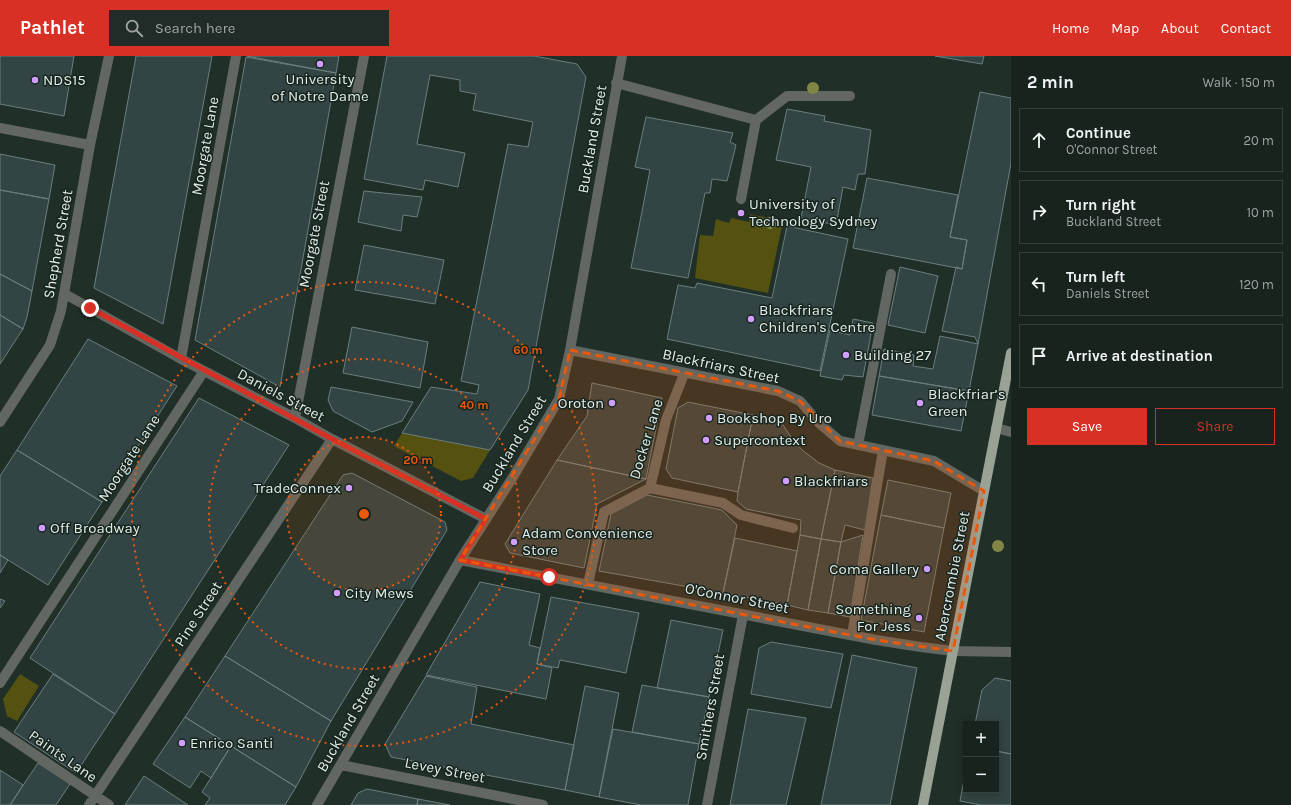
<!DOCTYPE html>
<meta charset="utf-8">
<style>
:root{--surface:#18231e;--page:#212b27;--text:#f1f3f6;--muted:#9fa4a4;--line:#36403c;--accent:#d93025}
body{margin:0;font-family:Karla,sans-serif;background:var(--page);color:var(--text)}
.controls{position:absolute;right:12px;bottom:12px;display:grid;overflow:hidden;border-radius:0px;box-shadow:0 2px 10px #0003}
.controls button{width:36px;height:36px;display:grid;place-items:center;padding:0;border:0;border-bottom:1px solid var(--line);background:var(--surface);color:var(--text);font:20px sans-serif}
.stop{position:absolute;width:12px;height:12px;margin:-9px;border:3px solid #d93025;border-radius:50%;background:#fff}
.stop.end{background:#d93025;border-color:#fff;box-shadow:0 1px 4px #0008}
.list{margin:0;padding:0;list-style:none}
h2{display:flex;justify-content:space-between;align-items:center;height:52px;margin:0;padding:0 16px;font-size:17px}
h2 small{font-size:13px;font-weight:400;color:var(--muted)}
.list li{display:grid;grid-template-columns:26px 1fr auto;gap:12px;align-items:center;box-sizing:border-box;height:64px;margin:0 8px 8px;padding:0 8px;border:1px solid var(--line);border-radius:0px}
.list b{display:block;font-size:15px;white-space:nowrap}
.list p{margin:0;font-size:13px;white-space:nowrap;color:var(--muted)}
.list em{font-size:13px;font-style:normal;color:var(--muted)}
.actions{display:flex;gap:8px;padding:12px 16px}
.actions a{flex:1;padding:9px 0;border:1px solid var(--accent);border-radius:0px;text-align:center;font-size:14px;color:var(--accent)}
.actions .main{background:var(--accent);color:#fff}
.icon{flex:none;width:22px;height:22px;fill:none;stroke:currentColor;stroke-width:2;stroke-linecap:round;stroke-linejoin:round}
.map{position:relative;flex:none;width:1011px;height:749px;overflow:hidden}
header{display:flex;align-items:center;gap:24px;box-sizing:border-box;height:56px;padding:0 20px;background:var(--accent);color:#fff}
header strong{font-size:19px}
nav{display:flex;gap:22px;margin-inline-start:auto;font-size:14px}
.search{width:280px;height:36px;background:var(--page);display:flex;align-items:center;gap:10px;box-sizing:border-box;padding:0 14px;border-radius:0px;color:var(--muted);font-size:15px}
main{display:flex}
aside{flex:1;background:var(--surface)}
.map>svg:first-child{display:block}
.green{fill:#545111}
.building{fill:#324443;stroke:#6b7f7e}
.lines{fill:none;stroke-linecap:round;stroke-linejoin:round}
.minor{stroke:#636761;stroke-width:10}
.major{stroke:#9aa296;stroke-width:10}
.tree{fill:#828644}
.route{stroke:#d93025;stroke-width:5}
.marked{fill:#e8590c;fill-opacity:0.2;stroke:#e8590c;stroke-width:3;stroke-dasharray:8 5;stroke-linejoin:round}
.ring{fill:none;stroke:#e8590c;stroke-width:2;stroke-dasharray:2 4}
.poi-dot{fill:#d19dfe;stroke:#17251f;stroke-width:1.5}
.labels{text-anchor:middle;stroke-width:3;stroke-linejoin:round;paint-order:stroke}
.poi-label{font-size:15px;fill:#e3ece8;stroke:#17251f;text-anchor:start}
.street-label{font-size:15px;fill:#e3ece8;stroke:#17251f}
.centre{fill:#e8590c;stroke:#17251f;stroke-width:2}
.ring-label{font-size:12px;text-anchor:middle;font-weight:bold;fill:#e8590c;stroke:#17251f;stroke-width:3;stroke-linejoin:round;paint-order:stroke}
</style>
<header>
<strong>Pathlet</strong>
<div class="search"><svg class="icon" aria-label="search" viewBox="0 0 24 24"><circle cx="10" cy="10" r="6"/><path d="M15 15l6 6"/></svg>Search here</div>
<nav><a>Home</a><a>Map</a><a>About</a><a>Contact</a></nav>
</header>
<main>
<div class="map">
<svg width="1011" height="749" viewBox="0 0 1011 749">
<rect width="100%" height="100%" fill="#202f28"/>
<path class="green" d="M 750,158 L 783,165 L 768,237 L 695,222 L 700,179 L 713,180 L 716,163 L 729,167 L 731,162 L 749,166 Z
M 402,377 L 490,394 L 473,422 L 461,425 L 394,390 Z
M 20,618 L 39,630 L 17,665 L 7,660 L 3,643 Z"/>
<path class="building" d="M 0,0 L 74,0 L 64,60 L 0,48 Z
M 136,0 L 212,0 L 163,268 L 94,232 Z
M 247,0 L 339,0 L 336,17 Z
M 387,0 L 534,0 L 577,8 L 586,21 L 528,334 L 490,394 L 402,377 L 431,331 L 477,338 L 479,329 L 461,325 L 508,88 L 528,91 L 533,66 L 473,54 L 476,38 L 460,35 L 460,24 L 430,19 L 417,88 L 465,97 L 458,131 L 425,124 L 423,134 L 364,123 Z
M 935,0 L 984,0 L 982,8 Z
M 246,1 L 336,17 L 280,331 L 195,284 Z
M 980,36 L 1011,42 L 1011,107 L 978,288 L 975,281 L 942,275 L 956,211 L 962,213 L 967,184 L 950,181 Z
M 787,53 L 825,60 L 824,65 L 871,74 L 865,118 L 858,118 L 855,134 L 843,131 L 836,169 L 801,162 L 811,111 L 776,104 Z
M 646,61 L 733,77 L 730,86 L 736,89 L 727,125 L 712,123 L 710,137 L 705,137 L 688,222 L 631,212 L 650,114 L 635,111 Z
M 0,98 L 55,109 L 49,143 L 0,134 Z
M 867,122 L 958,139 L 950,181 L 967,184 L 962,213 L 853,192 Z
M 0,134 L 49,143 L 32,235 L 0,218 Z
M 364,135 L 422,141 L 417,161 L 403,159 L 401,175 L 358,166 Z
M 787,170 L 848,183 L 820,315 L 667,283 L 678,229 L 695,232 L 697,227 L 772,242 Z
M 364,189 L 444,204 L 435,248 L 355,234 Z
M 900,211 L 938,220 L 925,277 L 888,269 Z
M 0,218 L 32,235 L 27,261 L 23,273 L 0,259 Z
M 0,259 L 23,273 L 0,308 Z
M 853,263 L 873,267 L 863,321 L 844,319 L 842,324 L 820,320 L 830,274 L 850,279 Z
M 352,271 L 428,286 L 420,332 L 343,317 Z
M 940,280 L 978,288 L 969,335 L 879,320 L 884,293 L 914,299 L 913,310 L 933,313 Z
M 88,283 L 177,330 L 102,446 L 17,394 Z
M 879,320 L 969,335 L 961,375 L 872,359 Z
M 592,327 L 662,342 L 646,423 L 557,404 L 587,360 Z
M 331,331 L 413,346 L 402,365 L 372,376 L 333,355 L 328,344 Z
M 199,342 L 289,389 L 115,658 L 30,602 Z
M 688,346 L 753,359 L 738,436 L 672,422 L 666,413 L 678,352 Z
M 753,359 L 776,363 L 781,366 L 791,381 L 802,394 L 819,407 L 835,414 L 821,483 L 800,479 L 801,464 L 746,453 L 737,445 L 738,436 Z
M 17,394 L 102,446 L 48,529 L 0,499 L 0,420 Z
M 557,404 L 646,423 L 597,448 L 584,512 L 510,497 L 505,488 Z
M 835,414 L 873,422 L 865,474 L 845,469 L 841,486 L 821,483 Z
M 352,417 L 445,466 L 447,474 L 331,665 L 225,600 L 343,419 Z
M 888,424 L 951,437 L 944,472 L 881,459 Z
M 647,439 L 722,454 L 737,469 L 723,537 L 599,515 L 611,458 Z
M 881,459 L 944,472 L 924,576 L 861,564 Z
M 800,479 L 821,483 L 808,554 L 787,549 Z
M 863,479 L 850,561 L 828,557 L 841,486 Z
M 735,482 L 797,495 L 787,549 L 723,537 Z
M 821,483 L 841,486 L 828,557 L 808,554 Z
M 0,499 L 8,504 L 0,517 Z
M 480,526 L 540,538 L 529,589 L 540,592 L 537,608 L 552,612 L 546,643 L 426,619 Z
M 551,541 L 639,557 L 626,617 L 560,604 L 558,612 L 537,608 Z
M 0,543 L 5,545 L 0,552 Z
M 671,564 L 723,574 L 709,641 L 657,632 Z
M 771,586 L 843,598 L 831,652 L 751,638 L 759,592 Z
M 852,599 L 917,612 L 890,749 L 821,749 Z
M 225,600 L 331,665 L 296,731 L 185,661 Z
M 53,618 L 115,658 L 76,717 L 14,676 Z
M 426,620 L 477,631 L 471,668 L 574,689 L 565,734 L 391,701 L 385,688 Z
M 995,622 L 1011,625 L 1011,698 L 996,695 L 996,668 L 975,668 L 982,634 Z
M 642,629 L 709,641 L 699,688 L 632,676 Z
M 585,630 L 619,637 L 599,741 L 565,734 Z
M 748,653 L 806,662 L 786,749 L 730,749 Z
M 185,661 L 231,690 L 211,722 L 201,715 L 190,732 L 153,708 Z
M 613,673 L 699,688 L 688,749 L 641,749 L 599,741 Z
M 231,690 L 296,731 L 285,749 L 205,749 L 210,742 L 202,736 Z
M 996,695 L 1011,698 L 1011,749 L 981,749 L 960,745 L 966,713 L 966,734 L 996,734 Z
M 38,707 L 70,728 L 56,749 L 10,749 Z
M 0,714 L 23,729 L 10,749 L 0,749 Z
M 144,720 L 188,749 L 125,749 Z
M 367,733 L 418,743 L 417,749 L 351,749 L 358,737 Z
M 418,743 L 450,749 L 417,749 Z"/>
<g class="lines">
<path class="minor" d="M 616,27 L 756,64 L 787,40 L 850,40
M 0,72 L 90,89
M 741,143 L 756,64
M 65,238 L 181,303 L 295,362 L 332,383 L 486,463
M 570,294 L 778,335 L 800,345 L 819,367 L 840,385 L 934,405 L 984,435
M 181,303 L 236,0
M 295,362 L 364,0
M 0,366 L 50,289 L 61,255 L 90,89 L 109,0
M 996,372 L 1011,376
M 858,389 L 891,218
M 650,432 L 723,447 L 741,459 L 793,472
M 460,504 L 876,584 L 921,591 L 953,595 L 1011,596
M 588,528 L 604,456 L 650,432 L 666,364 L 684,318
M 852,579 L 883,394
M 0,627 L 204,315
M 0,675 L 109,749
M 341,709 L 543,749
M 89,749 L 332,383
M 317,749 L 460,504 L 513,421 L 559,343 L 570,294 L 622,0
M 707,749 L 743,559"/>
<path class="major" d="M 923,749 L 1011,297"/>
</g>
<g class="tree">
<circle cx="813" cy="32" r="6"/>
<circle cx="770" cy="167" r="6"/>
<circle cx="998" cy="490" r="6"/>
</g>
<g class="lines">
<path class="route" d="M 90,252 L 332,383 L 486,463 L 460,504 L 549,521"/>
</g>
<path class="marked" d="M 570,294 L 778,335 L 800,345 L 840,385 L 934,405 L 984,435 L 953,595 L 876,584 L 460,504 L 559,343 Z"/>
<circle cx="364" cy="458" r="77" fill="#e8590c" fill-opacity=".12"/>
<g class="ring">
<circle cx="364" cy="458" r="77"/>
<circle cx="364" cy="458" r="155"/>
<circle cx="364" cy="458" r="232"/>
</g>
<g class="poi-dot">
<circle cx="320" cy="8" r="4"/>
<circle cx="35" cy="24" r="4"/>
<circle cx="741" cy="157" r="4"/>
<circle cx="751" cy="263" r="4"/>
<circle cx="846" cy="299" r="4"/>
<circle cx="612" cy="347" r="4"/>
<circle cx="920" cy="347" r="4"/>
<circle cx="709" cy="362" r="4"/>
<circle cx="706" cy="384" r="4"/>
<circle cx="786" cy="425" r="4"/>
<circle cx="349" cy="432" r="4"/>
<circle cx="42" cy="472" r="4"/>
<circle cx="514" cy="486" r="4"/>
<circle cx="927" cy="513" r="4"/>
<circle cx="337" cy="537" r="4"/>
<circle cx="919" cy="562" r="4"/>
<circle cx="182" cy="687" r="4"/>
</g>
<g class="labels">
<g class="poi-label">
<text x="320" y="28" text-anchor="middle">University<tspan x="320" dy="17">of Notre Dame</tspan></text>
<text x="43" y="29">NDS15</text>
<text x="749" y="153">University of<tspan x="749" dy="17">Technology Sydney</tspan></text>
<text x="759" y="259">Blackfriars<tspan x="759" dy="17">Children's Centre</tspan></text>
<text x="854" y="304">Building 27</text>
<text x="928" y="343">Blackfriar’s<tspan x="928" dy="17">Green</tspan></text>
<text x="604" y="352" text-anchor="end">Oroton</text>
<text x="717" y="367">Bookshop By Uro</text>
<text x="714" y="389">Supercontext</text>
<text x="794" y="430">Blackfriars</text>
<text x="341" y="437" text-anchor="end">TradeConnex</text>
<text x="50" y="477">Off Broadway</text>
<text x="522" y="482">Adam Convenience<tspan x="522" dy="17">Store</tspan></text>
<text x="919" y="518" text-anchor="end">Coma Gallery</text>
<text x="345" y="542">City Mews</text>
<text x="911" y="558" text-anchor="end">Something<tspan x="911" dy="17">For Jess</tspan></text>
<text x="190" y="692">Enrico Santi</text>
</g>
<g class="street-label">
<text transform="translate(592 83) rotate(-80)" y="5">Buckland Street</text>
<text transform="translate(205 90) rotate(-80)" y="5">Moorgate Lane</text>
<text transform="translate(314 178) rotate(-79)" y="5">Moorgate Street</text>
<text transform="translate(58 188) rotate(-80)" y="5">Shepherd Street</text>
<text transform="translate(721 310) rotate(12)" y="5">Blackfriars Street</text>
<text transform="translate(281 339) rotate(28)" y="5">Daniels Street</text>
<text transform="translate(646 383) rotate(-73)" y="5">Docker Lane</text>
<text transform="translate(514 388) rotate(-59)" y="5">Buckland Street</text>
<text transform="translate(129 402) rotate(-57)" y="5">Moorgate Lane</text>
<text transform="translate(952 520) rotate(-79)" y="5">Abercrombie Street</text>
<text transform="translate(737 542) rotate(11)" y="5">O'Connor Street</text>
<text transform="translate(198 558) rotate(-57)" y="5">Pine Street</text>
<text transform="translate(710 651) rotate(-80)" y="5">Smithers Street</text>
<text transform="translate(348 667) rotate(-60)" y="5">Buckland Street</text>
<text transform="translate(63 700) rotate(35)" y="5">Paints Lane</text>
<text transform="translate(445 714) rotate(11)" y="5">Levey Street</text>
</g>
</g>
<circle cx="364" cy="458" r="6" class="centre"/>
<g class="ring-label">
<text x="528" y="298">60 m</text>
<text x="474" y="353">40 m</text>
<text x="418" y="408">20 m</text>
</g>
</svg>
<div class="controls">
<button>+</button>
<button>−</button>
</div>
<div class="stop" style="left:549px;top:521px"></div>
<div class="stop end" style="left:90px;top:252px"></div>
</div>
<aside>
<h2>2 min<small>Walk · 150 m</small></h2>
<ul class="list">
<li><svg class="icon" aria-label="ahead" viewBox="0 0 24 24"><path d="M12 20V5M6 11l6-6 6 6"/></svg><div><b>Continue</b><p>O'Connor Street</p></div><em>20 m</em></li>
<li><svg class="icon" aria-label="right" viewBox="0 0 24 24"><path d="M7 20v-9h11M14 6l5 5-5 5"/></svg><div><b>Turn right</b><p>Buckland Street</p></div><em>10 m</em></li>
<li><svg class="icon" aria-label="left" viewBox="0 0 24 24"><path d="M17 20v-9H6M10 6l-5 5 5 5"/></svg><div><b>Turn left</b><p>Daniels Street</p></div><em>120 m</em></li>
<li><svg class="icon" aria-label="arrive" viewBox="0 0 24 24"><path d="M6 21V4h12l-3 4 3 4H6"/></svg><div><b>Arrive at destination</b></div></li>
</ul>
<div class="actions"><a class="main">Save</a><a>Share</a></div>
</aside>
</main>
